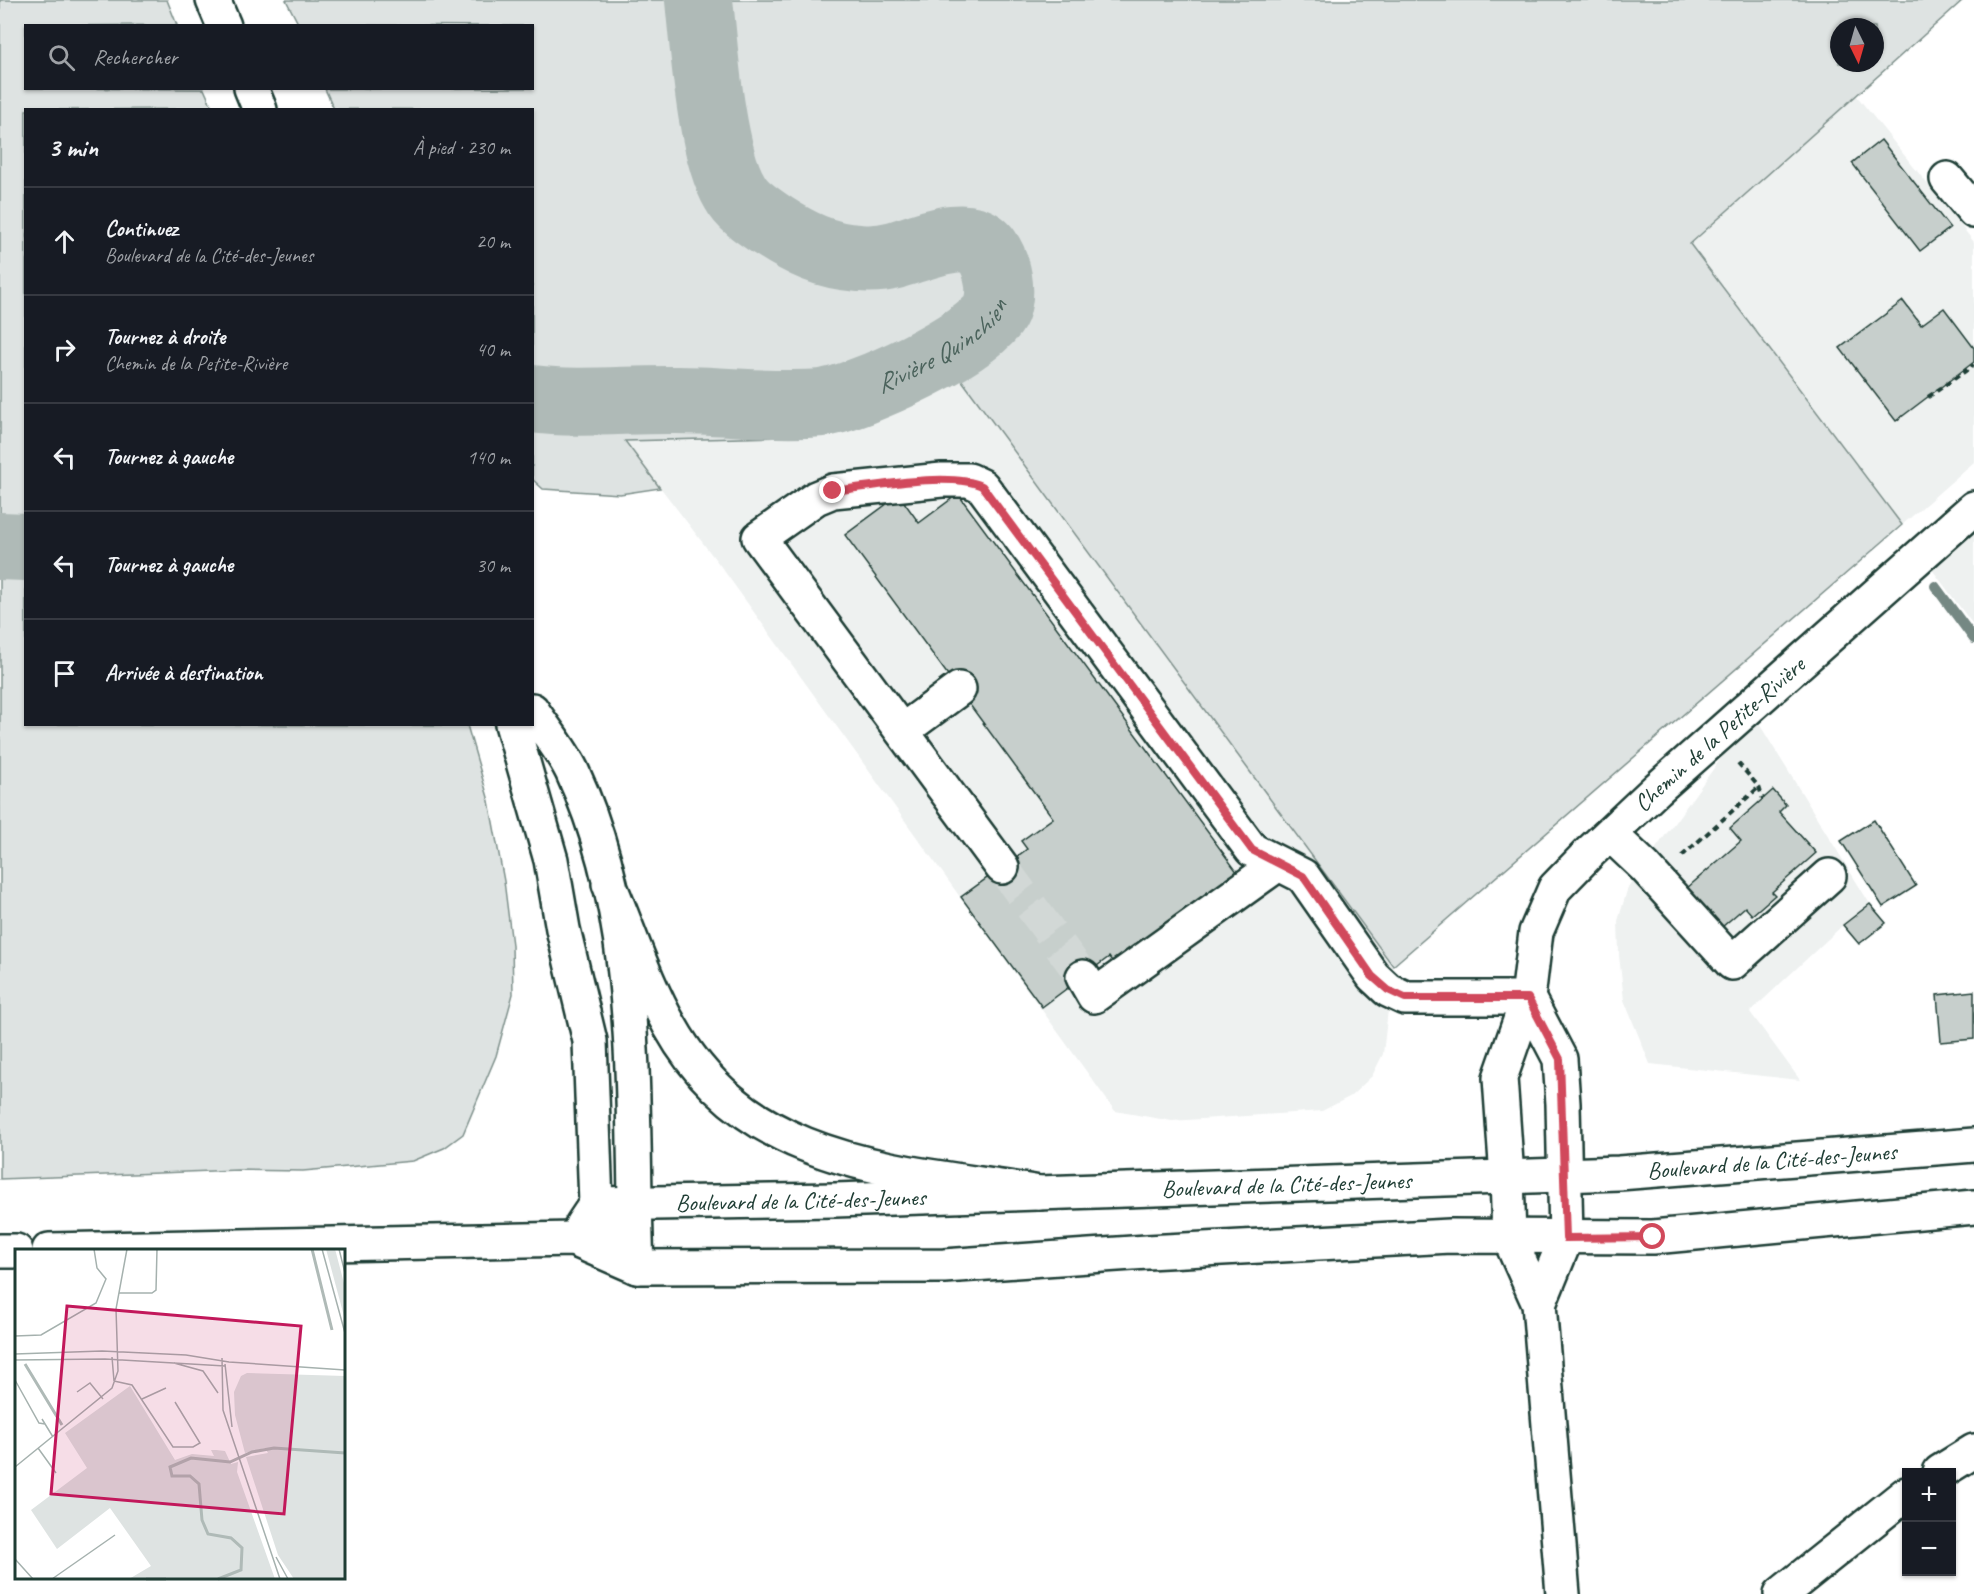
<!DOCTYPE html>
<html lang="fr">
<meta charset="utf-8">
<style>
:root{--surface:#171b24;--page:#20242c;--text:#f1f3f6;--muted:#9ea1a6;--line:#363941}
body{margin:0;font-family:Caveat,sans-serif;background:var(--page);color:var(--text)}
.controls{position:absolute;right:18px;bottom:18px;display:grid;overflow:hidden;border-radius:0px;box-shadow:0 2px 4px #0004}
.controls button{width:54px;height:54px;display:grid;place-items:center;padding:0;border:0;border-bottom:2px solid var(--line);background:var(--surface);color:var(--text);font:30px sans-serif}
.compass{position:absolute;left:1830px;top:18px;width:54px;height:54px;border-radius:50%;background:var(--surface);box-shadow:0 2px 4px #0004;rotate:175deg}
.stop{position:absolute;width:18px;height:18px;margin:-14px;border:4px solid #d1495b;border-radius:50%;background:#fff}
.stop.end{background:#d1495b;border-color:#fff;box-shadow:0 2px 6px #0008}
.list{margin:0;padding:0;list-style:none}
h2{display:flex;justify-content:space-between;align-items:center;height:78px;margin:0;padding:0 24px;font-size:26px}
h2 small{font-size:20px;font-weight:400;color:var(--muted)}
.list li{display:grid;grid-template-columns:39px 1fr auto;gap:18px;align-items:center;box-sizing:border-box;height:108px;padding:0 24px;border-top:2px solid var(--line)}
.list b{display:block;font-size:22px;white-space:nowrap}
.list p{margin:0;font-size:20px;white-space:nowrap;color:var(--muted)}
.list em{font-size:20px;font-style:normal;color:var(--muted)}
.icon{flex:none;width:33px;height:33px;fill:none;stroke:currentColor;stroke-width:2;stroke-linecap:round;stroke-linejoin:round}
.map{position:relative;flex:none;width:1974px;height:1594px;overflow:hidden}
.search{position:absolute;background:var(--surface);box-shadow:0 2px 4px #0004;left:24px;top:24px;width:510px;height:66px;display:flex;align-items:center;gap:15px;box-sizing:border-box;padding:0 21px;border-radius:0px;color:var(--muted);font-size:22px}
.panel{position:absolute;background:var(--surface);box-shadow:0 2px 4px #0004;left:24px;top:108px;width:510px;height:618px;border-radius:0px}
.map>svg:first-child{display:block}
.built{fill:#eef1f0}
.green{fill:#dee3e2;stroke:#7e908b;stroke-width:1.5;fill-rule:evenodd}
.lines{fill:none;stroke-linecap:round;stroke-linejoin:round}
.stream{stroke:#758883;stroke-width:10}
.river{stroke:#afbab7;stroke-width:68}
.building{fill:#c7cfcc;stroke:#1f3d34;stroke-width:1.5}
.minor-tunnel{stroke:#d2d8d6;stroke-width:33;stroke-dasharray:33 16;stroke-linecap:butt}
.minor-casing{stroke:#1f3d34;stroke-width:38}
.major-casing{stroke:#1f3d34;stroke-width:38}
.highway-casing{stroke:#1f3d34;stroke-width:38}
.path{stroke:#1f3d34;stroke-width:4;stroke-dasharray:6 4.5;stroke-linecap:butt}
.minor{stroke:#fff;stroke-width:33}
.major{stroke:#fff;stroke-width:33}
.highway{stroke:#fff;stroke-width:33}
.route{stroke:#d1495b;stroke-width:8}
.labels{text-anchor:middle;stroke-width:5;stroke-linejoin:round;paint-order:stroke}
.street-label{font-size:24px;fill:#1f3d34;stroke:#fff}
.water-label{font-size:26px;font-style:italic;fill:#4a625b;stroke:#fff}
.inset-river{fill:none;stroke:#afbab7;stroke-width:3}
.inset-road{fill:none;stroke:#a5b1ae;stroke-width:1.5}
.view{fill:#c2185b;fill-opacity:0.15;stroke:#c2185b;stroke-width:3}
.inset-edge{fill:none;stroke:#1f3d34;stroke-width:3}
</style>
<div class="map">
<svg width="1974" height="1594" viewBox="0 0 1974 1594">
<rect width="100%" height="100%" fill="#fff"/>
<filter id="ink" filterUnits="userSpaceOnUse"><feTurbulence type="fractalNoise" baseFrequency=".0167" numOctaves="2"/><feDisplacementMap in="SourceGraphic" scale="12" xChannelSelector="R" yChannelSelector="G"/><feConvolveMatrix kernelMatrix="1 2 1 2 8 2 1 2 1" color-interpolation-filters="sRGB"/></filter>
<g filter="url(#ink)">
<path class="built" d="M 1856,95 L 1974,242 L 1974,462 L 1902,525 L 1689,244 Z
M 955,371 L 1393,966 L 1383,1054 L 1372,1076 L 1351,1096 L 1322,1111 L 1172,1121 L 1115,1111 L 722,568 L 624,440 L 818,436 Z
M 1974,528 L 1974,626 L 1931,568 Z
M 1758,722 L 1870,904 L 1843,925 L 1750,1012 L 1800,1080 L 1650,1064 L 1624,1000 L 1619,955 L 1618,921 L 1628,887 L 1727,750 Z"/>
<path class="green" d="M 0,0 L 167,0 L 177,25 L 26,26 L 26,88 L 204,89 L 213,109 L 26,110 L 26,724 L 467,725 L 489,801 L 504,881 L 512,945 L 513,994 L 496,1056 L 463,1134 L 444,1148 L 413,1161 L 303,1171 L 238,1170 L 0,1179 Z
M 286,0 L 1963,0 L 1690,244 L 1902,525 L 1393,966 L 955,371 L 818,436 L 625,441 L 660,488 L 620,494 L 543,489 L 532,479 L 532,110 L 334,109 L 325,89 L 532,88 L 532,26 L 299,25 ZM 1839,27 L 1875,27 L 1875,63 L 1839,63 Z"/>
<g class="lines">
<path class="stream" d="M 1935,586 L 1974,639"/>
<g class="river">
<path id="s1" d="M 532,399 C 580,405 629,399 677,400 C 724,400 774,407 822,403 C 856,399 984,341 996,309 C 1003,291 998,266 987,250 C 969,224 918,249 895,255 C 884,258 870,259 859,258 C 825,256 801,244 773,226 C 760,217 743,207 735,192 C 711,152 704,48 699,0"/>
<path d="M 0,546 L 26,547"/>
</g>
</g>
<path class="building" d="M 1881,140 L 1950,228 L 1920,251 L 1852,163 Z
M 1903,301 L 1921,325 L 1944,308 L 1974,348 L 1974,362 L 1896,421 L 1840,348 Z
M 958,494 L 1238,873 L 1114,964 L 1109,957 L 1042,1007 L 961,897 L 1027,849 L 1021,841 L 1053,818 L 845,535 L 899,495 L 919,523 Z
M 1773,790 L 1786,805 L 1779,812 L 1816,853 L 1772,892 L 1775,895 L 1752,915 L 1745,907 L 1722,927 L 1687,888 L 1741,841 L 1730,828 Z
M 1874,820 L 1916,886 L 1883,907 L 1841,841 Z
M 1870,904 L 1886,923 L 1859,944 L 1843,925 Z
M 1974,991 L 1974,1039 L 1941,1042 L 1937,995 Z"/>
<g class="lines">
<path class="minor-tunnel" d="M 1002,867 L 1083,977"/>
<defs>
<g id="minor">
<path d="M 1947,179 L 1974,211"/>
<path d="M 902,731 L 959,689"/>
<path d="M 1610,834 L 1645,867 L 1732,963 L 1829,876"/>
<path d="M 1002,867 L 759,538 L 816,498 L 833,491 L 942,480 L 969,480 L 982,486 L 1252,850 L 1303,876 L 1373,976 L 1388,990 L 1405,998 L 1528,998"/>
<path d="M 1083,977 L 1094,996 L 1278,864"/>
<path d="M 1528,998 L 1560,1059 L 1563,1104 L 1566,1238 L 1539,1304"/>
<path d="M 1940,1472 L 1974,1451"/>
<path id="s2" d="M 1563,1594 L 1539,1304 L 1509,1237 L 1507,1177 L 1500,1078 L 1528,998 L 1536,932 L 1555,888 L 1589,853 L 1657,789 L 1974,508"/>
<path d="M 1781,1594 L 1906,1494"/>
</g>
<g id="major">
<path id="s3" d="M 582,1225 L 596,1204 L 835,1200 L 1619,1173 L 1974,1145"/>
<path d="M 49,1250 L 573,1239 L 637,1267 L 944,1266 L 1147,1252 L 1450,1236 L 1653,1237 L 1974,1207"/>
<path d="M 0,1251 L 16,1251"/>
</g>
<path id="highway" d="M 213,0 L 224,26
M 251,88 L 260,110
M 532,710 C 545,730 562,750 572,771 C 644,926 630,1101 637,1267
M 512,724 L 551,860 L 563,929 L 590,1041 L 596,1204 L 636,1265
M 609,884 C 629,931 645,982 670,1026 C 749,1168 897,1169 1039,1193"/>
</defs>
<use href="#minor" class="minor-casing"/>
<use href="#major" class="major-casing"/>
<use href="#highway" class="highway-casing"/>
<path class="path" d="M 1928,397 L 1974,365
M 1738,763 L 1759,787 L 1763,799
M 1682,856 L 1759,787"/>
<use href="#minor" class="minor"/>
<use href="#major" class="major"/>
<use href="#highway" class="highway"/>
</g>
</g>
<g class="lines" filter="url(#ink)">
<path class="route" d="M 833,491 C 870,487 950,471 982,486 L 1252,850 L 1303,876 L 1372,976 L 1388,990 L 1405,998 L 1528,998 L 1560,1059 L 1566,1238 L 1653,1237"/>
</g>
<g class="labels">
<g class="street-label">
<text dy="8" stroke="none"><textPath href="#s2" startOffset="948">Chemin de la Petite-Rivière</textPath></text>
<text dy="8" stroke="none"><textPath href="#s3" startOffset="1202">Boulevard de la Cité-des-Jeunes</textPath></text>
<text dy="8" stroke="none"><textPath href="#s3" startOffset="716">Boulevard de la Cité-des-Jeunes</textPath></text>
<text dy="8" stroke="none"><textPath href="#s3" startOffset="230">Boulevard de la Cité-des-Jeunes</textPath></text>
</g>
<g class="water-label">
<text dy="9" stroke="none"><textPath href="#s1" startOffset="424">Rivière Quinchien</textPath></text>
</g>
</g>
<g transform="translate(15 1249)">
<rect width="330" height="330" fill="#fff"/>
<path d="M 311,0 L 320,0 L 330,38 L 330,71 ZM 232,124 L 330,127 L 330,330 L 279,330 L 263,306 L 231,208 L 253,204 L 250,199 L 230,204 L 220,166 L 219,143 L 226,127 ZM 115,137 L 160,211 L 177,205 L 199,207 L 196,201 L 201,201 L 210,202 L 216,215 L 223,213 L 222,223 L 260,330 L 114,330 L 136,317 L 95,259 L 42,300 L 16,261 L 72,219 L 50,184 Z" fill="#dee3e2"/>
<path class="inset-river" d="M 297,0 L 317,81M 10,115 L 47,176M 131,330 L 151,330M 203,330 L 226,321 L 227,299 L 216,289 L 193,285 L 187,271 L 184,235 L 175,227 L 157,227 L 155,218 L 176,209 L 215,213 L 237,203 L 259,199 L 330,204"/>
<path class="inset-road" d="M 307,0 L 330,84M 324,0 L 330,24M 104,44 L 137,44 L 141,41 L 142,0M 0,87 L 26,86 L 81,54 L 91,30 L 82,19 L 79,0M 0,105 L 87,102 L 171,106 L 214,113 L 330,121M 97,108 L 99,132M 207,109 L 208,161 L 265,330M 0,111 L 90,110 L 210,117M 159,114 L 188,122 L 203,144M 210,115 L 217,178M 0,131 L 24,174 L 30,175M 99,132 L 117,136 L 158,198 L 178,198 L 185,194 L 160,153M 62,143 L 75,134 L 88,150M 127,150 L 151,139M 27,170 L 38,188M 23,199 L 41,224M 0,218 L 97,139 L 103,122 L 101,60 L 112,0M 261,308 L 273,330M 0,310 L 18,330M 37,330 L 100,286"/>
<path class="view" d="M 52,57 L 286,77 L 269,265 L 36,245 Z"/>
<rect width="330" height="330" class="inset-edge"/>
</g>
</svg>
<div class="controls">
<button>+</button>
<button>−</button>
</div>
<svg class="compass" viewBox="-18 -18 36 36"><path d="M0-13l5 13h-10z" fill="#e53935"/><path d="M0 13l5-13h-10z" fill="#9ea1a6"/></svg>
<div class="stop" style="left:1653px;top:1237px"></div>
<div class="stop end" style="left:833px;top:491px"></div>
<div class="search"><svg class="icon" aria-label="search" viewBox="0 0 24 24"><circle cx="10" cy="10" r="6"/><path d="M15 15l6 6"/></svg>Rechercher</div>
<section class="panel">
<h2>3 min<small>À pied · 230 m</small></h2>
<ul class="list">
<li><svg class="icon" aria-label="ahead" viewBox="0 0 24 24"><path d="M12 20V5M6 11l6-6 6 6"/></svg><div><b>Continuez</b><p>Boulevard de la Cité-des-Jeunes</p></div><em>20 m</em></li>
<li><svg class="icon" aria-label="right" viewBox="0 0 24 24"><path d="M7 20v-9h11M14 6l5 5-5 5"/></svg><div><b>Tournez à droite</b><p>Chemin de la Petite-Rivière</p></div><em>40 m</em></li>
<li><svg class="icon" aria-label="left" viewBox="0 0 24 24"><path d="M17 20v-9H6M10 6l-5 5 5 5"/></svg><div><b>Tournez à gauche</b></div><em>140 m</em></li>
<li><svg class="icon" aria-label="left" viewBox="0 0 24 24"><path d="M17 20v-9H6M10 6l-5 5 5 5"/></svg><div><b>Tournez à gauche</b></div><em>30 m</em></li>
<li><svg class="icon" aria-label="arrive" viewBox="0 0 24 24"><path d="M6 21V4h12l-3 4 3 4H6"/></svg><div><b>Arrivée à destination</b></div></li>
</ul>
</section>
</div>
